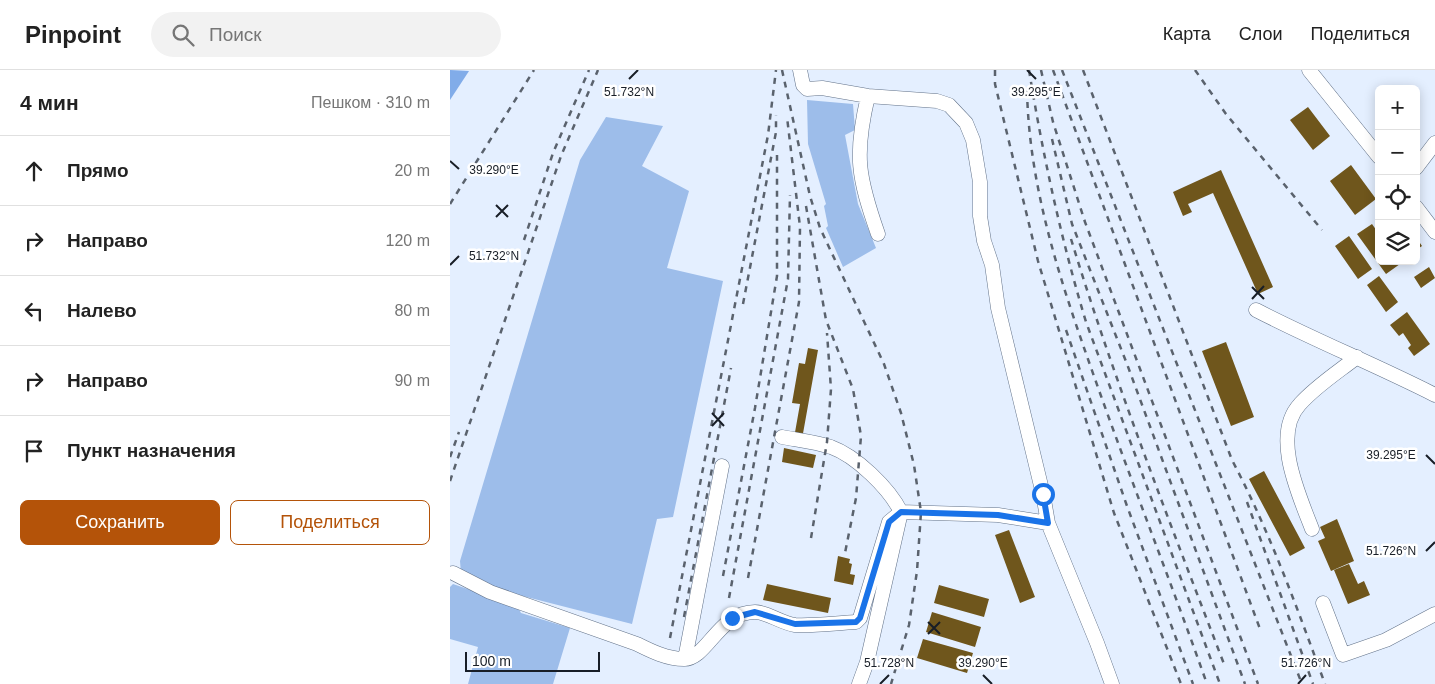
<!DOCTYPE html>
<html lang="ru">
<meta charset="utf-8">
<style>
:root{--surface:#fff;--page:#f2f2f2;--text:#222;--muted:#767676;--line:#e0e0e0;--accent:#b45309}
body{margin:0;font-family:Helvetica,sans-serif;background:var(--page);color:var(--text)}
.controls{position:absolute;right:15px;top:15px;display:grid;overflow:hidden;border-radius:8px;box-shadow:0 2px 12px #0003}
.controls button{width:45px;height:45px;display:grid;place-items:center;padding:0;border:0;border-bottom:1px solid var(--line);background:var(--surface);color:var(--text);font:25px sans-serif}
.scale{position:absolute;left:15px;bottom:12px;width:135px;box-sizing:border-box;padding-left:5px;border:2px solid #181e27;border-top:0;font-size:14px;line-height:18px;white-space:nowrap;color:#181e27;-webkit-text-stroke:4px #fff;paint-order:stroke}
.stop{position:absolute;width:15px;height:15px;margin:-11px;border:4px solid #1a73e8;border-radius:50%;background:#fff}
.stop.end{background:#1a73e8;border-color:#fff;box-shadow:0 1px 5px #0008}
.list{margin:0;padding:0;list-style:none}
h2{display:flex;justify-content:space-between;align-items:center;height:65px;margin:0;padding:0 20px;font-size:21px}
h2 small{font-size:16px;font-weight:400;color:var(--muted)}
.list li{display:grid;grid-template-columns:32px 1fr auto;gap:15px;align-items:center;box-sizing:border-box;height:70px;padding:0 20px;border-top:1px solid var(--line)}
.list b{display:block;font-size:19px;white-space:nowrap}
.list em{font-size:16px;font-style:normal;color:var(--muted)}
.actions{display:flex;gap:10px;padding:15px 20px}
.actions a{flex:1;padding:11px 0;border:1px solid var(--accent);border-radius:8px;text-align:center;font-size:18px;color:var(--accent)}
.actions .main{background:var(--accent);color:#fff}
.icon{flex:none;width:28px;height:28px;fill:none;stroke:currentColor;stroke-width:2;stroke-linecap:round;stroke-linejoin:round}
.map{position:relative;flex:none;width:985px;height:614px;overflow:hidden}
header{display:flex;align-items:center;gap:30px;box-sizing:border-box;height:70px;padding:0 25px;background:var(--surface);border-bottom:1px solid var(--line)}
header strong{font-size:24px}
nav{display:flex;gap:28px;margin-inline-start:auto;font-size:18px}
.search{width:350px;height:45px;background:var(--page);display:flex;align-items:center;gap:12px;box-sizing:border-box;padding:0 18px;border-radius:28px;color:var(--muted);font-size:19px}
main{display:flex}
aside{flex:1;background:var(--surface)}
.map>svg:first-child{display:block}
.green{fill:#9dbdea}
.forest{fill:#81ace9}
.building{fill:#6f561c}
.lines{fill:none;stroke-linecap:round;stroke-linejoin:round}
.minor-casing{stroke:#627289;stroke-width:15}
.minor{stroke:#fff;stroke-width:14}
.rail{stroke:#5a626d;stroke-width:2.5;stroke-dasharray:6 6;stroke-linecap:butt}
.route{stroke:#1a73e8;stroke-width:6}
.ticks{fill:none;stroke:#181e27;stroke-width:2}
.ticks-label{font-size:12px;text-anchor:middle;fill:#181e27;stroke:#fff;stroke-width:5;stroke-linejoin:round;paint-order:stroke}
</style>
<header>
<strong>Pinpoint</strong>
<div class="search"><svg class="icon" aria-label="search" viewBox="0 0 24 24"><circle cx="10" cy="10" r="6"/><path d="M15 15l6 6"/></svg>Поиск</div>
<nav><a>Карта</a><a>Слои</a><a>Поделиться</a></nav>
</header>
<main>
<aside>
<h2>4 мин<small>Пешком · 310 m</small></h2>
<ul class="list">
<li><svg class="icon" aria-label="ahead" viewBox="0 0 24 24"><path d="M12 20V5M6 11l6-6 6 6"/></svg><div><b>Прямо</b></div><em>20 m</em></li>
<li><svg class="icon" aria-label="right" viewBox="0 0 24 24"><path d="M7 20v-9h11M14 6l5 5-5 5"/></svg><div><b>Направо</b></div><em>120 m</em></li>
<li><svg class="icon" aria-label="left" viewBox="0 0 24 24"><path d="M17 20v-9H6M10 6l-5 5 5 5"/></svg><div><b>Налево</b></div><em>80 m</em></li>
<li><svg class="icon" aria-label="right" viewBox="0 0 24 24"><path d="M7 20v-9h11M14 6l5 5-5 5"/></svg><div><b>Направо</b></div><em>90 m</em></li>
<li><svg class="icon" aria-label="arrive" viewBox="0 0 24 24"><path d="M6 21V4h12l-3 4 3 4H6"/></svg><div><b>Пункт назначения</b></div></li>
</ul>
<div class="actions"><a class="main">Сохранить</a><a>Поделиться</a></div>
</aside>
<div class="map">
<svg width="985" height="614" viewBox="0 0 985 614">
<rect width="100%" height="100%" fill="#e4efff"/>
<path class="green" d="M 357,30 L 403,34 L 405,60 L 395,65 L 408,134 L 426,178 L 393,197 L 376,158 L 378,156 L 374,136 L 376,134 L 358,74 Z
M 156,47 L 213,56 L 192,96 L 239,121 L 217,198 L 273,211 L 223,447 L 207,449 L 182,554 L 53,521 L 11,503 L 10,491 L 130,90 Z
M 3,514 L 67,536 L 71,543 L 120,558 L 103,614 L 18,614 L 28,577 L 0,569 L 0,517 Z"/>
<path class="forest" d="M 0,0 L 19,1 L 0,30 Z"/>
<path class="building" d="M 858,37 L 880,66 L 863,80 L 840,50 Z
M 901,95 L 926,129 L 905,145 L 880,111 Z
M 771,100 L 823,217 L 808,224 L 763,123 L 738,134 L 742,142 L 733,146 L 723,122 Z
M 922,154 L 929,164 L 929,191 L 949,191 L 950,194 L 936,204 L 907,164 Z
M 899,166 L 922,199 L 908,209 L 885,176 Z
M 966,167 L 972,176 L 966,180 Z
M 979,197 L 985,208 L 971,218 L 964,207 Z
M 929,206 L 948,232 L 936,242 L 917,215 Z
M 957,242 L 980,274 L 964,286 L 958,278 L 961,275 L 953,263 L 949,266 L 940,255 Z
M 776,272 L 804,347 L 781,356 L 752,281 Z
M 358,278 L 368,280 L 352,369 L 344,368 L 350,334 L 342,333 L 349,293 L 355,294 Z
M 334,378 L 366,385 L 363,398 L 332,392 Z
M 814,401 L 855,478 L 840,486 L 799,409 Z
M 887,449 L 904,491 L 881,501 L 868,471 L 875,468 L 870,457 Z
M 559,460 L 585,527 L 570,533 L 545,465 Z
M 388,486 L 400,489 L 399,493 L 402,494 L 400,504 L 405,505 L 403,515 L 384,511 Z
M 899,494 L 908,514 L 914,511 L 920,525 L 898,534 L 884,500 Z
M 317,514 L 381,528 L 378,543 L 313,530 Z
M 489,515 L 539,529 L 534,547 L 484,533 Z
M 482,542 L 531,557 L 525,577 L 476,562 Z
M 473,569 L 523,583 L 517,603 L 467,588 Z"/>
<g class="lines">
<defs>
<path id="minor" d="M 350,0 L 353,15 L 357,19 L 372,18 L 418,26 L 487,31 L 499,35 L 516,53 L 523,70 L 530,112 L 530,146 L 534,171 L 542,195 L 548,238 L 593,424 L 598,453 L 647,573 L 662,614
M 859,0 L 929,87
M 418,26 C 404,85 408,107 428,164
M 966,98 L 985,73
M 966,137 L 985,162
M 806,240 C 864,270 926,295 985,325
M 332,367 C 348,370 366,372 381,377 C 406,386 439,418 451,442 L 417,592 L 409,614
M 862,459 C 849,425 821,365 850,334 C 866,316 888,302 907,287
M 3,503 L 40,522 L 187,574 C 201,581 217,589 234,589 C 257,589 269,542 305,542 C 317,542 331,553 345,555 C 364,556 386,553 406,552 L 410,548 L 439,452 L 451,442 L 548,445 L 598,453
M 873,533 L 893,585 L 936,570 L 985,544
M 235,589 L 272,396"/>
</defs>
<use href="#minor" class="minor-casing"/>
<use href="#minor" class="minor"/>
<path class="rail" d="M 332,0 L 360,126 L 370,158 L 434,294 L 451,343 L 464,395 L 471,442 L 467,501 L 459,555 L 441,614
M 545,0 L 545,14 L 588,191 L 664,443 L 731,614
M 579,0 C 593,86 611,169 636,252 L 770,614
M 591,0 L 603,52 L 635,152 L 808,614
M 603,0 L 810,559
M 612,0 L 852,614
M 633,0 L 782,390 C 820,462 847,538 875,614
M 745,0 L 776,44 L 872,160
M 577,20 C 579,120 612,216 645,309 C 681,411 721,512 757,614
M 602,69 L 622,154 L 677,294 L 795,614
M 0,134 L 84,0
M 356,136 L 376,250 L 403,319 L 411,366 L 406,428 L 395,483
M 621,169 C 665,313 720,453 774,594
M 74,170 L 103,83 L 139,0
M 293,234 L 326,62 L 326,45
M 616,260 L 677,436 L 743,614
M 0,387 L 9,362
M 0,411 L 111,86 L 148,0
M 797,432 L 863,614
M 361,468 L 377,372 L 381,319 L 377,263
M 273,506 L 305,338 L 327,206 L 327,85
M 298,508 L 349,232 L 350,157 L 337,47
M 279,528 L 338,209 L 340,125
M 234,547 L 281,298
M 220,568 L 318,65 L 326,0"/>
</g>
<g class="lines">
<path class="route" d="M 282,548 L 305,542 L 345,554 L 406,552 L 410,548 L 439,452 L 451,442 L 548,445 L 598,453 L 593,424"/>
</g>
<path class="ticks" d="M 577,0 L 586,9M 179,9 L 188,0M 0,91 L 9,99M 46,135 L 58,147M 46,147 L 58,135M 0,195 L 9,186M 802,217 L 814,229M 802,229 L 814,216M 262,343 L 274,356M 262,356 L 274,343M 976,385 L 985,394M 976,481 L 985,472M 478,552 L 490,564M 478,564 L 490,552M 533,605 L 542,614M 430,614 L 439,605M 848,614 L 856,605"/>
<g class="ticks-label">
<text x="586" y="26">39.295°E</text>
<text x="179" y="26">51.732°N</text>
<text x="44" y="104">39.290°E</text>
<text x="44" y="190">51.732°N</text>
<text x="941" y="389">39.295°E</text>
<text x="941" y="485">51.726°N</text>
<text x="439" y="597">51.728°N</text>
<text x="856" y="597">51.726°N</text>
<text x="533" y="597">39.290°E</text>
</g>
</svg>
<div class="controls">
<button>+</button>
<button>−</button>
<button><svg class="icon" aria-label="locate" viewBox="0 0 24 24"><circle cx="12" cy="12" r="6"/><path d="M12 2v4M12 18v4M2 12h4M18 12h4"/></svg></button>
<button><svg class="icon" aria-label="layers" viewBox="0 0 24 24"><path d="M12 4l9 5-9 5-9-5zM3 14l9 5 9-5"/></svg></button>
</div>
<div class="scale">100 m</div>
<div class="stop" style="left:593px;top:424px"></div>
<div class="stop end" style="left:282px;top:548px"></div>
</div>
</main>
